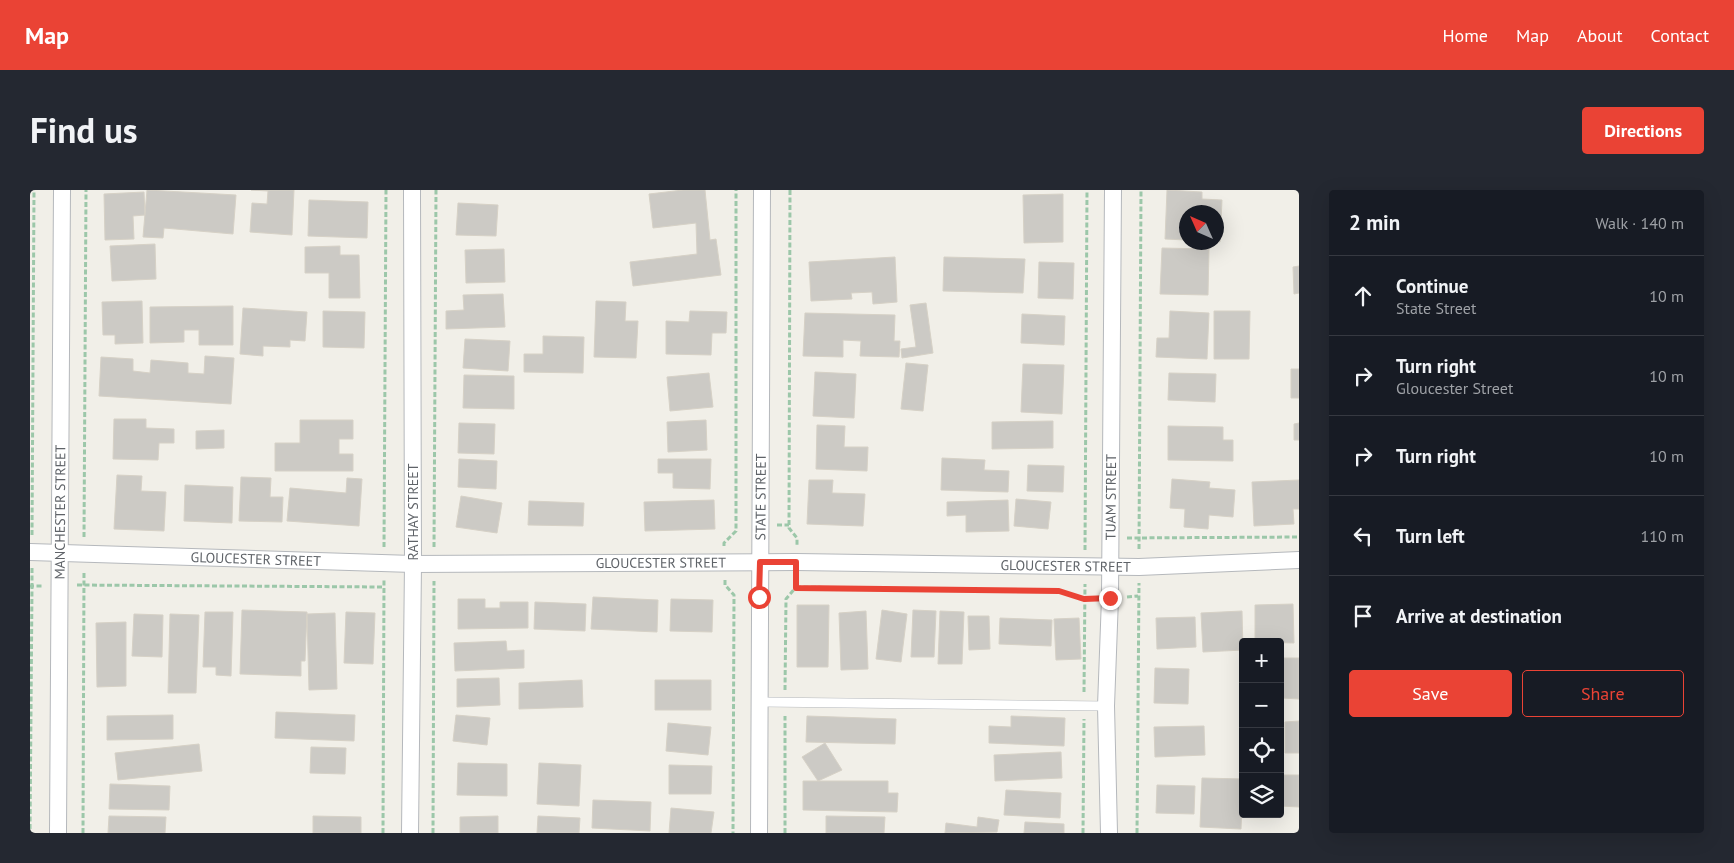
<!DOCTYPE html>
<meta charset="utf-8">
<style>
:root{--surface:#171b24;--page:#242831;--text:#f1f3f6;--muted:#9ea1a6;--line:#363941;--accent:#ea4335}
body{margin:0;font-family:"PT Sans",sans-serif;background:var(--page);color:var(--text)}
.controls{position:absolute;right:15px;bottom:15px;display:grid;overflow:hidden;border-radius:5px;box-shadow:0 5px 20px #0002}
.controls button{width:45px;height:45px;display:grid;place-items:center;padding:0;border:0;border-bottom:1px solid var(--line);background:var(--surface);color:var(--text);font:25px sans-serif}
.compass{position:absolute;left:1149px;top:15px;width:45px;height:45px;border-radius:50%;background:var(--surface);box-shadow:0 5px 20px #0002;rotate:315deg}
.stop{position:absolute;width:15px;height:15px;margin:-11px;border:4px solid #ea4335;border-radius:50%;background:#fff}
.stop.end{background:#ea4335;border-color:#fff;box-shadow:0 1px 5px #0008}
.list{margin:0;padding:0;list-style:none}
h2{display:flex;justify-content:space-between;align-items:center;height:65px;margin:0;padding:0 20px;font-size:21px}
h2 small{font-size:16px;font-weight:400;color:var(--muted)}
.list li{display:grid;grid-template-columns:32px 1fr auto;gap:15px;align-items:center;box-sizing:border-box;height:80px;padding:0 20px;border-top:1px solid var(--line)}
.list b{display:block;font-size:19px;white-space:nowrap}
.list p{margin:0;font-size:16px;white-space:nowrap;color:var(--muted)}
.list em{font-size:16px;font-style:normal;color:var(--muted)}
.actions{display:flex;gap:10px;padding:15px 20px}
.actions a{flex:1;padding:11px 0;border:1px solid var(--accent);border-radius:5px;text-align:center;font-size:18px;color:var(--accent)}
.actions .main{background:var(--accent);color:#fff}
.icon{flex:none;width:28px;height:28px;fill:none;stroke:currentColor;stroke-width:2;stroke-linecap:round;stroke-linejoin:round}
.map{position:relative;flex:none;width:1269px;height:643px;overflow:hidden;border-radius:5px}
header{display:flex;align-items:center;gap:30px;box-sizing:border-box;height:70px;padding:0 25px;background:var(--accent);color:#fff}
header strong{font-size:24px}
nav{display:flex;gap:28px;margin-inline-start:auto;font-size:18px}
.intro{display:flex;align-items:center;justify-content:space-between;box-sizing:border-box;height:120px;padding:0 30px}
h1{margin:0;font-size:35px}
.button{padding:12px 22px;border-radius:5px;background:var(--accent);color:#fff;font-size:18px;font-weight:700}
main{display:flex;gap:30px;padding:0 30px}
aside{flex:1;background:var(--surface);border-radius:5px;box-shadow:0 5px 20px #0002}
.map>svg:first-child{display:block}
.building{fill:#cccac5;stroke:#d6d1c6}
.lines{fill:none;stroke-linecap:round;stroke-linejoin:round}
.service-casing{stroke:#b5b8bc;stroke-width:10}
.minor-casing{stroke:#b5b8bc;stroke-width:18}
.path{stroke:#9cc7a9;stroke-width:3;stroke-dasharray:5 2.5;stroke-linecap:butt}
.service{stroke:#fff;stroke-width:9}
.minor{stroke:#fff;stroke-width:16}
.route{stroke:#ea4335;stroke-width:6}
.labels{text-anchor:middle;stroke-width:4;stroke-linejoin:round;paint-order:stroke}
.street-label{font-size:14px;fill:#5f6368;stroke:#fff}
</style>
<header>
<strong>Map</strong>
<nav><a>Home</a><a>Map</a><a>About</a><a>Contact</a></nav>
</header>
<div class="intro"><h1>Find us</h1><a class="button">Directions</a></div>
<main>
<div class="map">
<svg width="1269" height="643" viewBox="0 0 1269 643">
<rect width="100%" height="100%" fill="#f1efe8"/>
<path class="building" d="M 117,0 L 206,5 L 203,44 L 134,38 L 133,48 L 113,47 Z
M 221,0 L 264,0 L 262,45 L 220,42 L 222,13 L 237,14 L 238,1 Z
M 653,0 L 675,0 L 680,50 L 686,49 L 691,85 L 603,96 L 600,72 L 667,64 L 666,33 L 623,38 L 619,4 Z
M 1137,0 L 1172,2 L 1172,9 L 1192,10 L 1190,52 L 1186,51 L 1186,22 L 1156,22 L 1156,50 L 1135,49 Z
M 114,2 L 115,25 L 103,26 L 104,49 L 75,50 L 74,4 Z
M 1033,4 L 1033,52 L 994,53 L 993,5 Z
M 279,10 L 338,12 L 337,48 L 278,46 Z
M 428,13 L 468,15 L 466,46 L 426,45 Z
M 125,54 L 126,89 L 82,91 L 80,56 Z
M 310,56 L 310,65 L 329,65 L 330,108 L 299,108 L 299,83 L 275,83 L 275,57 Z
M 1132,58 L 1179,59 L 1178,105 L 1130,104 Z
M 474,59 L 475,92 L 436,93 L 435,60 Z
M 865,67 L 867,112 L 843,114 L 842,102 L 821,103 L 822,109 L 781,111 L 779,72 Z
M 914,67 L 995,69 L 993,103 L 913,101 Z
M 1009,72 L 1044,73 L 1043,109 L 1008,108 Z
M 1269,76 L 1269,103 L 1264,104 L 1263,77 Z
M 473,104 L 475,137 L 416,139 L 416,121 L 434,120 L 433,105 Z
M 112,111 L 113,153 L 85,154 L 85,145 L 73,145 L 72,112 Z
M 566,111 L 596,112 L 595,131 L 608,131 L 606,168 L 564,167 Z
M 896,113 L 903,163 L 872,168 L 871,159 L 886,157 L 880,115 Z
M 203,116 L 203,155 L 169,155 L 169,140 L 154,140 L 154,152 L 120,153 L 120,117 Z
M 213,118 L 277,122 L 275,151 L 260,150 L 260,157 L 233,156 L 233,166 L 210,164 Z
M 293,121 L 335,122 L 334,158 L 293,157 Z
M 660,121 L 697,122 L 696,143 L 682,143 L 681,165 L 636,164 L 636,131 L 659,132 Z
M 1140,121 L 1179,123 L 1177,169 L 1126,167 L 1127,148 L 1139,148 Z
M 1184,121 L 1220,121 L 1219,169 L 1184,169 Z
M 775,123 L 865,125 L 864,151 L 870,151 L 869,167 L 830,166 L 831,151 L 813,150 L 813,167 L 773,166 Z
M 992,124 L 1035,126 L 1034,155 L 991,153 Z
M 513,146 L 554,147 L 553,183 L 494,182 L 494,164 L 513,164 Z
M 435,149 L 480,151 L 478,181 L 433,178 Z
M 175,166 L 204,168 L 201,214 L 69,206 L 71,167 L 103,169 L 103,181 L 120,183 L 121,170 L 158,173 L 158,183 L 174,184 Z
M 876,173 L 898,175 L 893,221 L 871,219 Z
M 993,174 L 1034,175 L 1032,224 L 991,222 Z
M 1261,179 L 1269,179 L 1269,208 L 1261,208 Z
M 785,182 L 826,184 L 824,228 L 783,226 Z
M 679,183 L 683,217 L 640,221 L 637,187 Z
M 1139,183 L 1186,184 L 1185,212 L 1138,210 Z
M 434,185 L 484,186 L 484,219 L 433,218 Z
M 84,229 L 116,229 L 116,238 L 144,239 L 144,253 L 129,253 L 128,270 L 83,269 Z
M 270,230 L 323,230 L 323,249 L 309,249 L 309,264 L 323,264 L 323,281 L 245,281 L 245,253 L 270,253 Z
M 676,230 L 677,260 L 638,262 L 637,232 Z
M 1023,231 L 1023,258 L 962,259 L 962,232 Z
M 429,233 L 465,234 L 464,264 L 428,263 Z
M 1269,233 L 1269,250 L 1264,250 L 1264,234 Z
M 787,235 L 815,236 L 814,257 L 838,257 L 837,281 L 786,279 Z
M 1138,236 L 1193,237 L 1193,250 L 1203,250 L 1203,271 L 1138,270 Z
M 194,240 L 194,258 L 166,259 L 166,241 Z
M 912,268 L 955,270 L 954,280 L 979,281 L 978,302 L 911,300 Z
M 429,269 L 467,271 L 466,299 L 428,297 Z
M 628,269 L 681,269 L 680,299 L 643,298 L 643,283 L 628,283 Z
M 998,275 L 1034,276 L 1033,302 L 997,301 Z
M 87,285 L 112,286 L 111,301 L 136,302 L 134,341 L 84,339 Z
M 211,287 L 241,288 L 240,307 L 253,307 L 252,332 L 209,331 Z
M 317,288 L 332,289 L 329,336 L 257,331 L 260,298 L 316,303 Z
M 1142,289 L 1180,292 L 1179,298 L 1205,300 L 1203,327 L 1179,325 L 1178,339 L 1154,337 L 1155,319 L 1140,318 Z
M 779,290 L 803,290 L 802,303 L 835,304 L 833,336 L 777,334 Z
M 1269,290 L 1269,319 L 1263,319 L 1264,334 L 1224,336 L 1222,292 Z
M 155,295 L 203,297 L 202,333 L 154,331 Z
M 431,306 L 472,313 L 467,343 L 426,337 Z
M 986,309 L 1021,312 L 1018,339 L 984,336 Z
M 684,310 L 685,339 L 615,341 L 614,312 Z
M 978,310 L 979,341 L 936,342 L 936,325 L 917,326 L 917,312 Z
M 499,311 L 554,313 L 553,336 L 498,335 Z
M 563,407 L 628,410 L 627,442 L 561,439 Z
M 428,409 L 455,409 L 455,418 L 470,418 L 470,412 L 498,412 L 498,438 L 428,439 Z
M 641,409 L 683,410 L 682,442 L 640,441 Z
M 505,412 L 556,414 L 555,441 L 504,439 Z
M 1263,414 L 1264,453 L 1225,452 L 1225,415 Z
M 767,415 L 799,415 L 798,477 L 767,477 Z
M 212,420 L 277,422 L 275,471 L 271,471 L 271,486 L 210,484 Z
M 852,420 L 877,424 L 871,472 L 846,469 Z
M 883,420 L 906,421 L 904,467 L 881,467 Z
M 836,421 L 838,479 L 811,480 L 809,423 Z
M 910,421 L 934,422 L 932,474 L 908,474 Z
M 1212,421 L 1213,460 L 1173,462 L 1171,423 Z
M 175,422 L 203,422 L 201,486 L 186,485 L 186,477 L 173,477 Z
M 316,422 L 345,423 L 343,474 L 314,473 Z
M 305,423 L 307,499 L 279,500 L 277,424 Z
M 104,424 L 133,425 L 132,467 L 102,466 Z
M 140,424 L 169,425 L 166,503 L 138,503 Z
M 938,426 L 959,426 L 960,459 L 939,460 Z
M 1165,427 L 1166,457 L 1127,459 L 1126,428 Z
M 970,428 L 1022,430 L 1021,456 L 969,454 Z
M 1049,428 L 1051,469 L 1026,470 L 1024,429 Z
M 96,432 L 96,496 L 67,497 L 66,433 Z
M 476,451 L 477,461 L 494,460 L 494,478 L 425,481 L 424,453 Z
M 1250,468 L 1269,468 L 1269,509 L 1252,508 L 1251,522 Z
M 1125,478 L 1159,479 L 1158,514 L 1124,513 Z
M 469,488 L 470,515 L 427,517 L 427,489 Z
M 552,490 L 553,517 L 489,519 L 489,493 Z
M 625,490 L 681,490 L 681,520 L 625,520 Z
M 246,522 L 325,525 L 324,551 L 245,548 Z
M 143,525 L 143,549 L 77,550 L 77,526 Z
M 426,525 L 460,528 L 457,555 L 423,551 Z
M 777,526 L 866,529 L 865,554 L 776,552 Z
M 981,526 L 1035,528 L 1034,556 L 959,553 L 959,536 L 981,537 Z
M 1269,531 L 1269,563 L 1255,563 L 1255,532 Z
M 638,533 L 681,537 L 678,565 L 636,561 Z
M 1174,536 L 1175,565 L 1125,567 L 1124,537 Z
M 795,553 L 812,580 L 788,591 L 772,567 Z
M 169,554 L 172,581 L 88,590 L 85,563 Z
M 281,557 L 316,558 L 315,584 L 280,583 Z
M 1031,562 L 1032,588 L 965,591 L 964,565 Z
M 428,573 L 477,574 L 477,606 L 427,605 Z
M 509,573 L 551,575 L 549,616 L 507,614 Z
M 639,575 L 682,576 L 681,604 L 639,604 Z
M 1250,585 L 1269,585 L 1269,617 L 1250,616 Z
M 1172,588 L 1213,589 L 1211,639 L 1170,637 Z
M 773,591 L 858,591 L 858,603 L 868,603 L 867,622 L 773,620 Z
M 80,594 L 140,596 L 139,620 L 79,619 Z
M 1127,595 L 1165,596 L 1164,624 L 1126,623 Z
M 976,600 L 1031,603 L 1030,628 L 974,625 Z
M 563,610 L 621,612 L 620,641 L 562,638 Z
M 641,618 L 684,622 L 681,643 L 639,643 Z
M 79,626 L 136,627 L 135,643 L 78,643 Z
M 283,626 L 331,627 L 331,643 L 283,643 Z
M 468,626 L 468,643 L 430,643 L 430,627 Z
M 508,626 L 550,628 L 549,643 L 507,643 Z
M 796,626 L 855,627 L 854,643 L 796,643 Z
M 948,627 L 969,630 L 967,642 L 915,643 L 916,633 L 947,637 Z
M 995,632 L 1034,634 L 1034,643 L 994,643 Z"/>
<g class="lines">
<defs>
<path id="service" d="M 730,512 L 1076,516"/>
<g id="minor">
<path id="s1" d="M 0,362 L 383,374 L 766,372 L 1109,377 L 1269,370"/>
<path id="s2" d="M 28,643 L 32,0"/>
<path d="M 380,643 L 383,374 L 382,0"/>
<path id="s3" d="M 729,643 L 732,0"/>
<path id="s4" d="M 1079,643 L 1076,516 L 1080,408 L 1083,0"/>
</g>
</defs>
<use href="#service" class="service-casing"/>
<use href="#minor" class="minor-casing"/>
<path class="path" d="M 760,0 L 759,338 L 767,348 L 767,356
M 747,335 L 759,335
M 2,345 L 4,0
M 54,347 L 56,0
M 1097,348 L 1269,347
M 694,356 L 694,353 L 706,341 L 706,0
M 354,357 L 356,0
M 404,357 L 406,0
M 1109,359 L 1111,0
M 1055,360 L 1057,0
M 2,378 L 2,396 L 14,396
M 695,390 L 695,395 L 704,405 L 703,643
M 47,395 L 354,397
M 0,396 L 2,396 L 0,643
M 766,397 L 1029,401 L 1054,409 L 1063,409
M 1097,407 L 1108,406
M 755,500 L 756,409 L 766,397 L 766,388
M 1054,502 L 1055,394
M 53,643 L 54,381
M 353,643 L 354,389
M 403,643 L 404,391
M 755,643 L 755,526
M 1053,643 L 1054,529
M 1107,643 L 1109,393"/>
<use href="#service" class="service"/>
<use href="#minor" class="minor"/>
</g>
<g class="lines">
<path class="route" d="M 729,407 L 730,372 L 766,372 L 766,398 L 1029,401 L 1054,409 L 1080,408"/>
</g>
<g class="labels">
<g class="street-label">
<text dy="5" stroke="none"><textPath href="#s3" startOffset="336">STATE STREET</textPath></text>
<text dy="5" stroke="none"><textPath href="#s4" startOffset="336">TUAM STREET</textPath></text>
<text dy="5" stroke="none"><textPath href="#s2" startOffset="321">MANCHESTER STREET</textPath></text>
<text transform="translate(383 322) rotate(-90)" y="5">RATHAY STREET</text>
<text dy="5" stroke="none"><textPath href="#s1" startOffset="226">GLOUCESTER STREET</textPath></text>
<text dy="5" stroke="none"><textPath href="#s1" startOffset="631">GLOUCESTER STREET</textPath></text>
<text dy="5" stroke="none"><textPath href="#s1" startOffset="1036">GLOUCESTER STREET</textPath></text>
</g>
</g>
</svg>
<div class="controls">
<button>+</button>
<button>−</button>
<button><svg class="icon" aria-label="locate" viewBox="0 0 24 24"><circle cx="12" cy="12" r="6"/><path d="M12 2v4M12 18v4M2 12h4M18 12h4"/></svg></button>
<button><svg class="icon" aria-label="layers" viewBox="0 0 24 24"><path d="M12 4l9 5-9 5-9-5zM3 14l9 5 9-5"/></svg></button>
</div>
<svg class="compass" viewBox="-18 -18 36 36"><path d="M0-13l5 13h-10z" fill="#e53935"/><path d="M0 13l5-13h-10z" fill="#9ea1a6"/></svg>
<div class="stop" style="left:729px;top:407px"></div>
<div class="stop end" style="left:1080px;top:408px"></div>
</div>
<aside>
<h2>2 min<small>Walk · 140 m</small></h2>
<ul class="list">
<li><svg class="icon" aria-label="ahead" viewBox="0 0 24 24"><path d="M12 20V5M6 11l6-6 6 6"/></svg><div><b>Continue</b><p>State Street</p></div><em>10 m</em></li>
<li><svg class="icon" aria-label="right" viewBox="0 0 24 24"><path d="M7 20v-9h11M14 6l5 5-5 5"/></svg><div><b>Turn right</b><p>Gloucester Street</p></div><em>10 m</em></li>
<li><svg class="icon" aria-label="right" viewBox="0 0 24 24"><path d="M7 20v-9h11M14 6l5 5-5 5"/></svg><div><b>Turn right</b></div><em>10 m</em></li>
<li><svg class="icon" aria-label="left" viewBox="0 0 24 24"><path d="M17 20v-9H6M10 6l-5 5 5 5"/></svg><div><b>Turn left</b></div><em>110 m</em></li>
<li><svg class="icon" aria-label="arrive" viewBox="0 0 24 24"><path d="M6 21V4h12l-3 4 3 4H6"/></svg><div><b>Arrive at destination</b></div></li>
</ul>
<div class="actions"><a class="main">Save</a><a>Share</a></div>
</aside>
</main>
